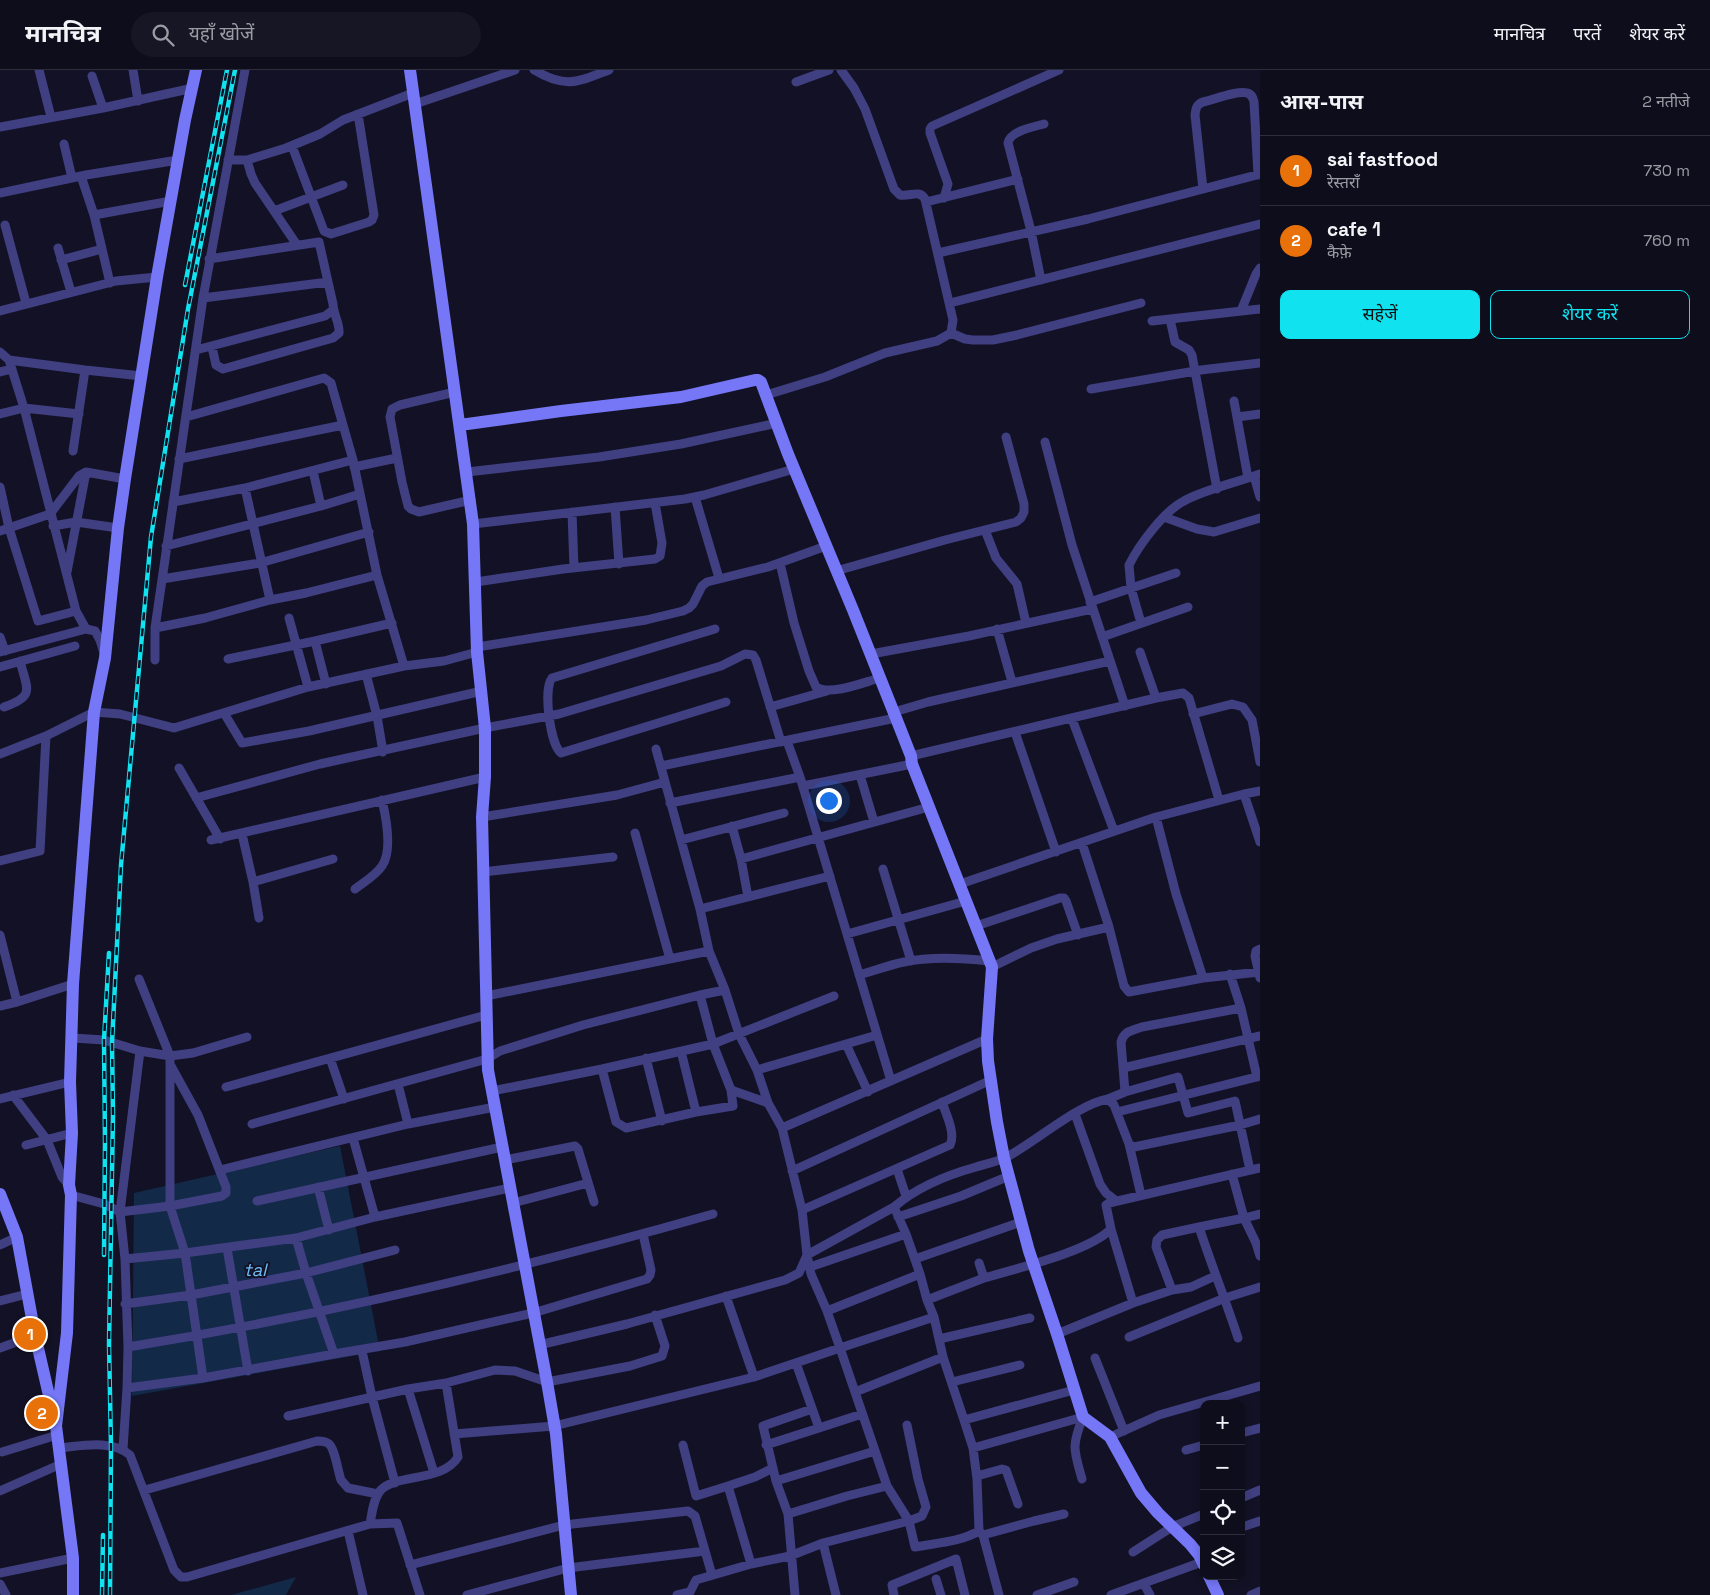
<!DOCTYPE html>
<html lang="hi">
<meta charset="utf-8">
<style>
:root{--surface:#0e0d1c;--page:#171625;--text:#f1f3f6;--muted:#9b9ca3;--line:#2e2d3b;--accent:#10e2ef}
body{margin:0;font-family:"Space Grotesk","Noto Sans Devanagari",sans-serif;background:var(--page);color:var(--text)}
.controls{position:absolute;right:15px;bottom:15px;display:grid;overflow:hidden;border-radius:10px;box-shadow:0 2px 8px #0003}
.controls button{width:45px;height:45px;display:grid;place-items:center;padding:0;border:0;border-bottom:1px solid var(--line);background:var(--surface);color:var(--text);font:25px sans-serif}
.you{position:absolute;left:828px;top:730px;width:18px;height:18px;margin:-12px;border:4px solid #fff;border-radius:50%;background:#1a73e8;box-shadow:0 0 0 8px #1a73e833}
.badge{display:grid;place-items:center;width:32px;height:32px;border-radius:50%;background:var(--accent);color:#fff;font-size:16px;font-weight:700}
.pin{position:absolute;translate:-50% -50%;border:2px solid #fff;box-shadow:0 1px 5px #0006}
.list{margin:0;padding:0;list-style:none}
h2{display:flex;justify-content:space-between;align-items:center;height:65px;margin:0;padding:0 20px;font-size:21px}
h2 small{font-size:16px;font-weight:400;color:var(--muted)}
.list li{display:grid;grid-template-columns:32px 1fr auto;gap:15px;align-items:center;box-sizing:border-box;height:70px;padding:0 20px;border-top:1px solid var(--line)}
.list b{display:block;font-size:19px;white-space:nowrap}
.list p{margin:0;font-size:16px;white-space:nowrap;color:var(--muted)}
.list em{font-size:16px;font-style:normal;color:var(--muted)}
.actions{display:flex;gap:10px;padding:15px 20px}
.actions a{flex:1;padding:11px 0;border:1px solid var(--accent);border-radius:10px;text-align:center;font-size:18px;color:var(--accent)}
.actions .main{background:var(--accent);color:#111}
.icon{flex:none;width:28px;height:28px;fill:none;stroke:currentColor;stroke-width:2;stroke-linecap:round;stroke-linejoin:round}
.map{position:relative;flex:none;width:1260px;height:1525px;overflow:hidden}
header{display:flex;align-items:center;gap:30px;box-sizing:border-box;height:70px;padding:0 25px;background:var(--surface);border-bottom:1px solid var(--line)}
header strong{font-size:24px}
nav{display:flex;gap:28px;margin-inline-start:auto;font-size:18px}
.search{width:350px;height:45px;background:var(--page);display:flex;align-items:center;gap:12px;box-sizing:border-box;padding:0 18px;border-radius:28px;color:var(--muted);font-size:19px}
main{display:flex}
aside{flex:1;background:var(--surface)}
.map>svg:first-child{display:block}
.water{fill:#122948}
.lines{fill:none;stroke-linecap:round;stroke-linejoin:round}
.street{stroke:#3f3f81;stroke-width:9}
.secondary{stroke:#7577f6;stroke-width:12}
.rail-casing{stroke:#10e2ef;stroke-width:4.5}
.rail{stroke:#131125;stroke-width:2.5;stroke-dasharray:8;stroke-linecap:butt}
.labels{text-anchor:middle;stroke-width:4;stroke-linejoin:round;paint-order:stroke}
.water-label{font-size:18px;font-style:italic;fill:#6cbcf5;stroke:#131125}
</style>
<header>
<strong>मानचित्र</strong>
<div class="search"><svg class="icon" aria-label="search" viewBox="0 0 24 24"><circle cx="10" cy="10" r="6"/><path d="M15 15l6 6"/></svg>यहाँ खोजें</div>
<nav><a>मानचित्र</a><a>परतें</a><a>शेयर करें</a></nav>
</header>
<main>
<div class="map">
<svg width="1260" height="1525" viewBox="0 0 1260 1525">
<rect width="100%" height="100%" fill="#131125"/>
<path class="water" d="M 340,1076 L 380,1281 L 132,1326 L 134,1123 Z
M 296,1507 L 286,1525 L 231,1525 Z"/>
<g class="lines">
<path class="street" d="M 39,0 L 51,47
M 133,0 L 138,31
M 534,0 C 566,19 577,12 609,0
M 92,6 L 103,38
M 796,12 L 829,0
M 415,34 L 515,0
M 0,57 L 103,38 L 193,18
M 64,74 L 72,108
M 292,76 L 324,161 L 331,164 L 369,152 L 372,150 L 374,145 L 358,44
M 228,90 L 247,90 L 286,78 L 320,64 L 343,50 L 413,23
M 247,90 L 251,104 L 255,113 L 297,175
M 81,106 L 94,145 L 110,213
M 1203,119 L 1195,45 C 1196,38 1196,35 1203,32 C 1213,30 1238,20 1247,23 C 1252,24 1253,28 1254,32 L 1258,105
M 0,123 L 86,105 L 178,90
M 944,128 L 948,114 L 930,63 L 930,59 L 932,56 L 1059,0
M 926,132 L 1018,109
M 274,141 L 343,115
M 94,145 L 171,131
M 5,155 L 26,233
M 58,178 L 71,222
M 938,183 L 1088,149 L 1260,104
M 209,189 L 319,172 L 333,234 C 333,244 340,253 339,263 L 333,268 L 223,299 L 216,295 L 212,277
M 61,190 L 102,179
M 1041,210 L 1031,161 L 1008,73 C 1010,61 1033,57 1044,54
M 203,228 L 328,212
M 950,233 L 1260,154
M 0,241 L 116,211 L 157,207
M 1241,241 L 1256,204 L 1260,198
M 1170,249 L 1175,272 L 1189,280 L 1192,285 L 1217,419
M 1152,251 L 1260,239
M 951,263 L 965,269 L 973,270 L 993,270 L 1017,265 L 1141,233
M 196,280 L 325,246 L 333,240
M 0,282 L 9,290 L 24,338 L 76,541 L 86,559 L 95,561 L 100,570 L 103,580
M 9,290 L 85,300 L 142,306
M 0,302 L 12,299
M 1091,319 L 1201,300 L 1260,293
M 455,322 L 400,335 L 392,339 L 390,347 L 402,412 L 408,436 L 411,439 L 419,442 L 471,430
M 766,325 L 825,307 L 885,283 L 937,271 L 951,263 L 953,250 L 925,129 C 919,119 910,127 900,125 L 894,119 L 865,39 L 854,18 L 841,0
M 1234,331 L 1248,408
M 0,344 L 24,338 L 79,344
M 186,347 L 324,308 L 331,313 L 343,355
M 1237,347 L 1260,344
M 1045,372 L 1072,475 L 1125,636
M 73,381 L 85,300
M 179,389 L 343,355 L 353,390 L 377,505 L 404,596
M 354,397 L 397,388
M 313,401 L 321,436
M 467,402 L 599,387 L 681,374 L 777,353
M 1254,406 L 1260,427
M 0,417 L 9,458 L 38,551 L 76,541
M 245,418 L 270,530
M 695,427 L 719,508
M 173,432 L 245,418 L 353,390
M 615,437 L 619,494
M 572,442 L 574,498
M 1164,447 L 1197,459 L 1214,462 L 1260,448
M 473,454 L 685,429 L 704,425 L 794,399
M 53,456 L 76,452 L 118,458
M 985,460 L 996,488 L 1017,514 L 1026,553
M 0,461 L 50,444 L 79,406 L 86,402 L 125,409
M 166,476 L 321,436 L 360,424
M 780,493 L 794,553 L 809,601 L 816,617 C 831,626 864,612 880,608
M 836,501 L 945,470 L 1016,452 L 1021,448 L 1024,442 L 1024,434 L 1006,367
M 67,502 L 86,402
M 162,509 L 260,493 L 369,462
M 476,512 L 563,499 L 655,489 L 660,486 L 662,473 L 655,433
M 1090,532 L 1176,503
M 289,548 L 308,617
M 1141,553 L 1131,518 L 1129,495 C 1139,475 1164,441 1184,431 C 1203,420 1238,412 1260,404
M 155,558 L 205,548 L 270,530 L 306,523 L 377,505
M 715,559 L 552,608 C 543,619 550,674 561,683 L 726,632
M 997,559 L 1012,612
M 0,567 L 5,581
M 1102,567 L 1188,537
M 315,571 L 392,553
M 477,577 L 646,550 L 683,541 L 689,538 L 693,534 L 702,516 L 707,512 L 768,497 L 826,476
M 0,582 L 86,559
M 1140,582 L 1156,628
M 871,584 L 969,566 L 1092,539
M 228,589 L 315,571 L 326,614
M 155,590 L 155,558 L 203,228 L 245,0
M 0,597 L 75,576
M 366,604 L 377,646 L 383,682
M 4,637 C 36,626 27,619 20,591
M 770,637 L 827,621
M 894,642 L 928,632 L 1110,591
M 224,643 L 242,673 L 309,661 L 482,621
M 1193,644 L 1232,634 L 1243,637 L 1252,650 L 1260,692
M 1072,649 L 1114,761
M 1015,662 L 1056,782
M 787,671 L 800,707 L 891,1011
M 656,679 L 700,839 L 709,881 L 725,920 L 739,964 L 757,1000 L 768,1033
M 0,684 L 46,666 L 94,642 L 120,644 L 174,658 L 308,617 L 404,596 L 444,591 L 477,582
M 911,686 L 1156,628 L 1183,623 L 1189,628 L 1219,730
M 661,696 L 896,648
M 179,698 L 220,769
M 860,705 L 874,752
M 803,716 L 912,694
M 1244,724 L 1260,772
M 196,728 L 320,694 L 485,658 L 559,644 L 721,596 L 745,584 L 753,585 L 756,590 L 781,672
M 670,733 L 800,707
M 482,747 L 617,725 L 665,712
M 1156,747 L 1176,824 L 1203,908
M 732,756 L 741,789 L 748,827
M 635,763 L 670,889
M 242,764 L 253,812 L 259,848
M 211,770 L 485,707
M 681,770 L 784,743
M 1082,773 L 1109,857 L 1124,916 L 1129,922 L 1203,908 L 1260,902
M 741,789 L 929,737
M 0,791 L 40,781 L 46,666
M 883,799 L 911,891
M 483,802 L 613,787
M 253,812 L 333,789
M 960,814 L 1156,747 L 1244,724 L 1260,721
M 355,819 C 364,812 375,806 382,796 C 393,780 386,747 382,730
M 700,839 L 830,806
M 976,856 L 1060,828 L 1064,828 L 1066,831 L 1078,865
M 847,864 L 966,831
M 0,865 L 17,932
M 1260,879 L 1256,881 L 1255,886 L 1260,908
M 992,897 L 1031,878 L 1057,869 L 1109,857
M 1230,904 L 1241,938 L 1257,1007
M 859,905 C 874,901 889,895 904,892 C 932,886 962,888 989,891
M 139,909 L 170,986 L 170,1136 L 185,1183 L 203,1308 L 334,1284 L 306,1203 L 296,1168
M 700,925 L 725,920
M 486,926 L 709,881
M 0,936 L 17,932 L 73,914
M 73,968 L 104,970 L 140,981 L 170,986 L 193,983 L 247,967
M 846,974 L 868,1022
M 681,981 L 696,1042
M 330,988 L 344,1029
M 646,988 L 662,1051
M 1123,998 L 1260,966
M 602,999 L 616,1052 L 626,1058 L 696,1042 L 733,1036 L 731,1020
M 757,1000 L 877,965
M 398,1014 L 408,1054
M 226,1017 L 486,945
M 492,1021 L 602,999 L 713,974 L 731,1020 L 768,1033 L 782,1058 L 802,1140 L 807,1185 L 799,1203 L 785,1210 L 627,1254 L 539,1275
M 1125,1022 L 1121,972 C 1124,961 1131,961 1142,957 L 1241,938
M 13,1025 L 47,1070 L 62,1107 L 69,1115
M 0,1029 L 70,1012
M 1108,1029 L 1125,1022 L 1178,1007 L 1188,1043 L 1235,1031 L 1250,1100
M 1117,1042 L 1260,1006
M 1075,1044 L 1100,1114 L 1106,1123 L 1115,1130
M 252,1054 L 487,989 L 500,981 L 583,955 L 700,925 L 713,974 L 834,926
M 782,1058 L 987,969
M 353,1068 L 375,1147
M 1129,1074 L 1141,1125
M 26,1075 L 72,1063
M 505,1090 L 575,1076 L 578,1079 L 594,1132
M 897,1099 L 906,1126
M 220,1100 L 408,1054 L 495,1037
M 792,1101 L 991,1010
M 1232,1104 L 1244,1148 L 1199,1157 C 1211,1194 1226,1231 1238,1268
M 318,1117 L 329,1160
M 71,1125 L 104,1134 L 120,1142 L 170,1136 L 222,1126 L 226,1123 L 226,1117 L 198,1045 L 171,996
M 257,1131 L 502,1077
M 513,1133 L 588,1113
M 894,1137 C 916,1118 947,1105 976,1097 C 985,1094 996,1092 1005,1088 C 1034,1073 1078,1034 1108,1029 L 1114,1035 L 1129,1074 L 1134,1077 L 1240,1055 L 1260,1049
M 802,1140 L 950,1075 C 956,1064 946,1044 942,1032
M 1260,1144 L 1244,1148 L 1256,1173 L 1260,1186
M 898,1147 L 961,1126 L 1009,1106
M 0,1175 L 17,1167
M 227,1178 L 248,1301
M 125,1189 L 185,1183 L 296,1168 L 375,1147 L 510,1118
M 915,1189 L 1021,1152
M 979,1193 L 984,1208 C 1018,1198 1088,1182 1111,1159 L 1106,1135 L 1109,1133 L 1260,1098
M 810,1197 L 906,1164
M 920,1204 L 827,1241 L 811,1204 L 807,1185 L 894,1137 L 906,1164 L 920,1204 L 927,1230 L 934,1247 L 943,1287 L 964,1350 L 1074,1320
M 1172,1220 L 1156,1177 L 1157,1170 L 1162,1165 L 1199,1157
M 726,1226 L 754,1307 L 840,1278 L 887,1416
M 927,1230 L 984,1208
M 0,1231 L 27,1224
M 1133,1233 L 1172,1220 L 1191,1217 L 1215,1206
M 125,1234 L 191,1225 L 306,1203 L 395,1180
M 827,1241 L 840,1278 L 934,1247
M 1057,1264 L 1133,1233 L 1111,1159
M 1129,1267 L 1225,1228 L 1260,1217
M 939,1269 L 1030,1248
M 128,1277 C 325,1245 520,1199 713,1144
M 0,1278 L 35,1265
M 362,1281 L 372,1327 L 395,1413
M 334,1284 L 405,1272 L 533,1243 L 647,1209 L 650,1205 L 651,1200 L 643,1164
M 1095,1288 L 1124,1361
M 796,1293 L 819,1358 L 862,1344
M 952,1312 L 1020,1295
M 127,1318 L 203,1308
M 408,1319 L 434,1403
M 855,1322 L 943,1287
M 288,1346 L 408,1319 L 446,1313 L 495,1300 L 515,1301 L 547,1312 L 630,1296 L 662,1286 L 665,1276 L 655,1245
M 1241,1363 L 1260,1358
M 454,1364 L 554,1356 L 754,1307
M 1110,1367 L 1159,1345 L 1260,1316
M 683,1375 L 696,1426 L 728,1416 L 751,1494 L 790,1486 L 823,1473 L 836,1525
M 766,1375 L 819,1358
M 59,1378 C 81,1376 112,1369 130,1385 L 174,1500 L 181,1507 L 187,1507 L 370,1454 L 397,1453 L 420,1525
M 973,1378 L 1083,1347
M 123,1379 L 127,1318 L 128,1277 L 125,1189 L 120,1142 L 140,981
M 1186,1380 L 1204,1375
M 2,1382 L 57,1365
M 977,1406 L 1002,1399 L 1006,1400 L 1018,1434
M 1082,1409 C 1074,1380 1071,1377 1083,1347
M 776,1411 L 875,1381
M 728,1416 L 755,1407 L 773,1398
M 145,1420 L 317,1371 C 321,1371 326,1371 329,1374 C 335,1379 338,1402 341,1410 L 348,1418 L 378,1424
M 0,1421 L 61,1394
M 1241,1428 L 1260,1420
M 788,1444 L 847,1426 L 887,1416 L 909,1451 L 915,1477 C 936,1473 960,1472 979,1461 L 977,1409 L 973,1378 L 964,1350
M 370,1454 C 372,1443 373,1430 380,1421 C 395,1403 442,1413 458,1387 L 446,1313
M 1245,1456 L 1260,1451
M 348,1461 L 363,1525
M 979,1461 L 983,1465 L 999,1525
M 983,1465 L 1034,1451 L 1064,1444
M 823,1473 L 909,1451 L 922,1446 L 926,1437 L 918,1409 L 907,1355
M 1133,1482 L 1172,1457 L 1204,1444
M 410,1495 L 564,1455 L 688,1441 L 695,1446 L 712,1505
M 0,1503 L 73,1488
M 936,1509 L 941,1525
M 0,1514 L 6,1525
M 1144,1514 L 1150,1525
M 467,1525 L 568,1498 L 705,1481
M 677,1525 L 690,1522 L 696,1510 L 751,1494
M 795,1525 L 788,1444 L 776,1411 L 763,1356 L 812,1339
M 894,1525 L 892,1515 L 956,1489 L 965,1525
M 1037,1525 L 1074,1512
M 1111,1525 L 1202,1492
M 1251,1525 L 1260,1521"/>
<path class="secondary" d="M 410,0 L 473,454 L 477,582 L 485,658 L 485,707 L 482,747 L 488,1000 L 547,1312 L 556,1364 L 571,1525
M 460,355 L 561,341 L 681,327 L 755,310 L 758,310 L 761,312 L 788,384 L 853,540 L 896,648 L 911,686 L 912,694 L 992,897 L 987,969 L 988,991 L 997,1052 L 1004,1088 L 1029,1181 L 1057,1264 L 1083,1347 L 1110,1367 L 1141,1423 L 1158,1443 L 1190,1474 L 1199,1485 L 1204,1495
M 0,1124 L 17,1167 L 35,1265 L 56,1356 L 73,1488 L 73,1525
M 56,1356 L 67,1263 L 71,1125 L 69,1115 L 72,1063 L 70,1012 L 73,914 L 94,642 L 105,588 L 118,458 L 125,409 L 157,207 L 185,50 L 196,0
M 1209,1506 L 1218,1525"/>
<defs>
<path id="rail" d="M 185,215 L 227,0
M 104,1185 L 105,1074 L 104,970 L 109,883
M 102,1525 L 103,1465
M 110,1525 L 111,1376 L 109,1274 L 113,1045 L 112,973 L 121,795 L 151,467 L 188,239 L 235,0"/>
</defs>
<use href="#rail" class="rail-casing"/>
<use href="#rail" class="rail"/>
</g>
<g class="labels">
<g class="water-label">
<text x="255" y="1206">tal</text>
</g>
</g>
</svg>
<div class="controls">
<button>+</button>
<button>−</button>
<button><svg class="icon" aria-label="locate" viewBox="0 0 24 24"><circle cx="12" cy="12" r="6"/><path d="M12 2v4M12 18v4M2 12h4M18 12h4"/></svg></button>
<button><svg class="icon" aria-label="layers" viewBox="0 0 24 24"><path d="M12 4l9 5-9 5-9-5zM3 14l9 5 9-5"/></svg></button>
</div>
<div class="you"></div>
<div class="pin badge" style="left:30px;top:1264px;background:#e8710a">1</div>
<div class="pin badge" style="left:42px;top:1343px;background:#e8710a">2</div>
</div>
<aside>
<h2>आस-पास<small>2 नतीजे</small></h2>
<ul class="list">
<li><span class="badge" style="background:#e8710a">1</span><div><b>sai fastfood</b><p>रेस्तराँ</p></div><em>730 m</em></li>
<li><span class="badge" style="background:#e8710a">2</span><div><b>cafe 1</b><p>कैफ़े</p></div><em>760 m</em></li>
</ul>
<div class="actions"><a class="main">सहेजें</a><a>शेयर करें</a></div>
</aside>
</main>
